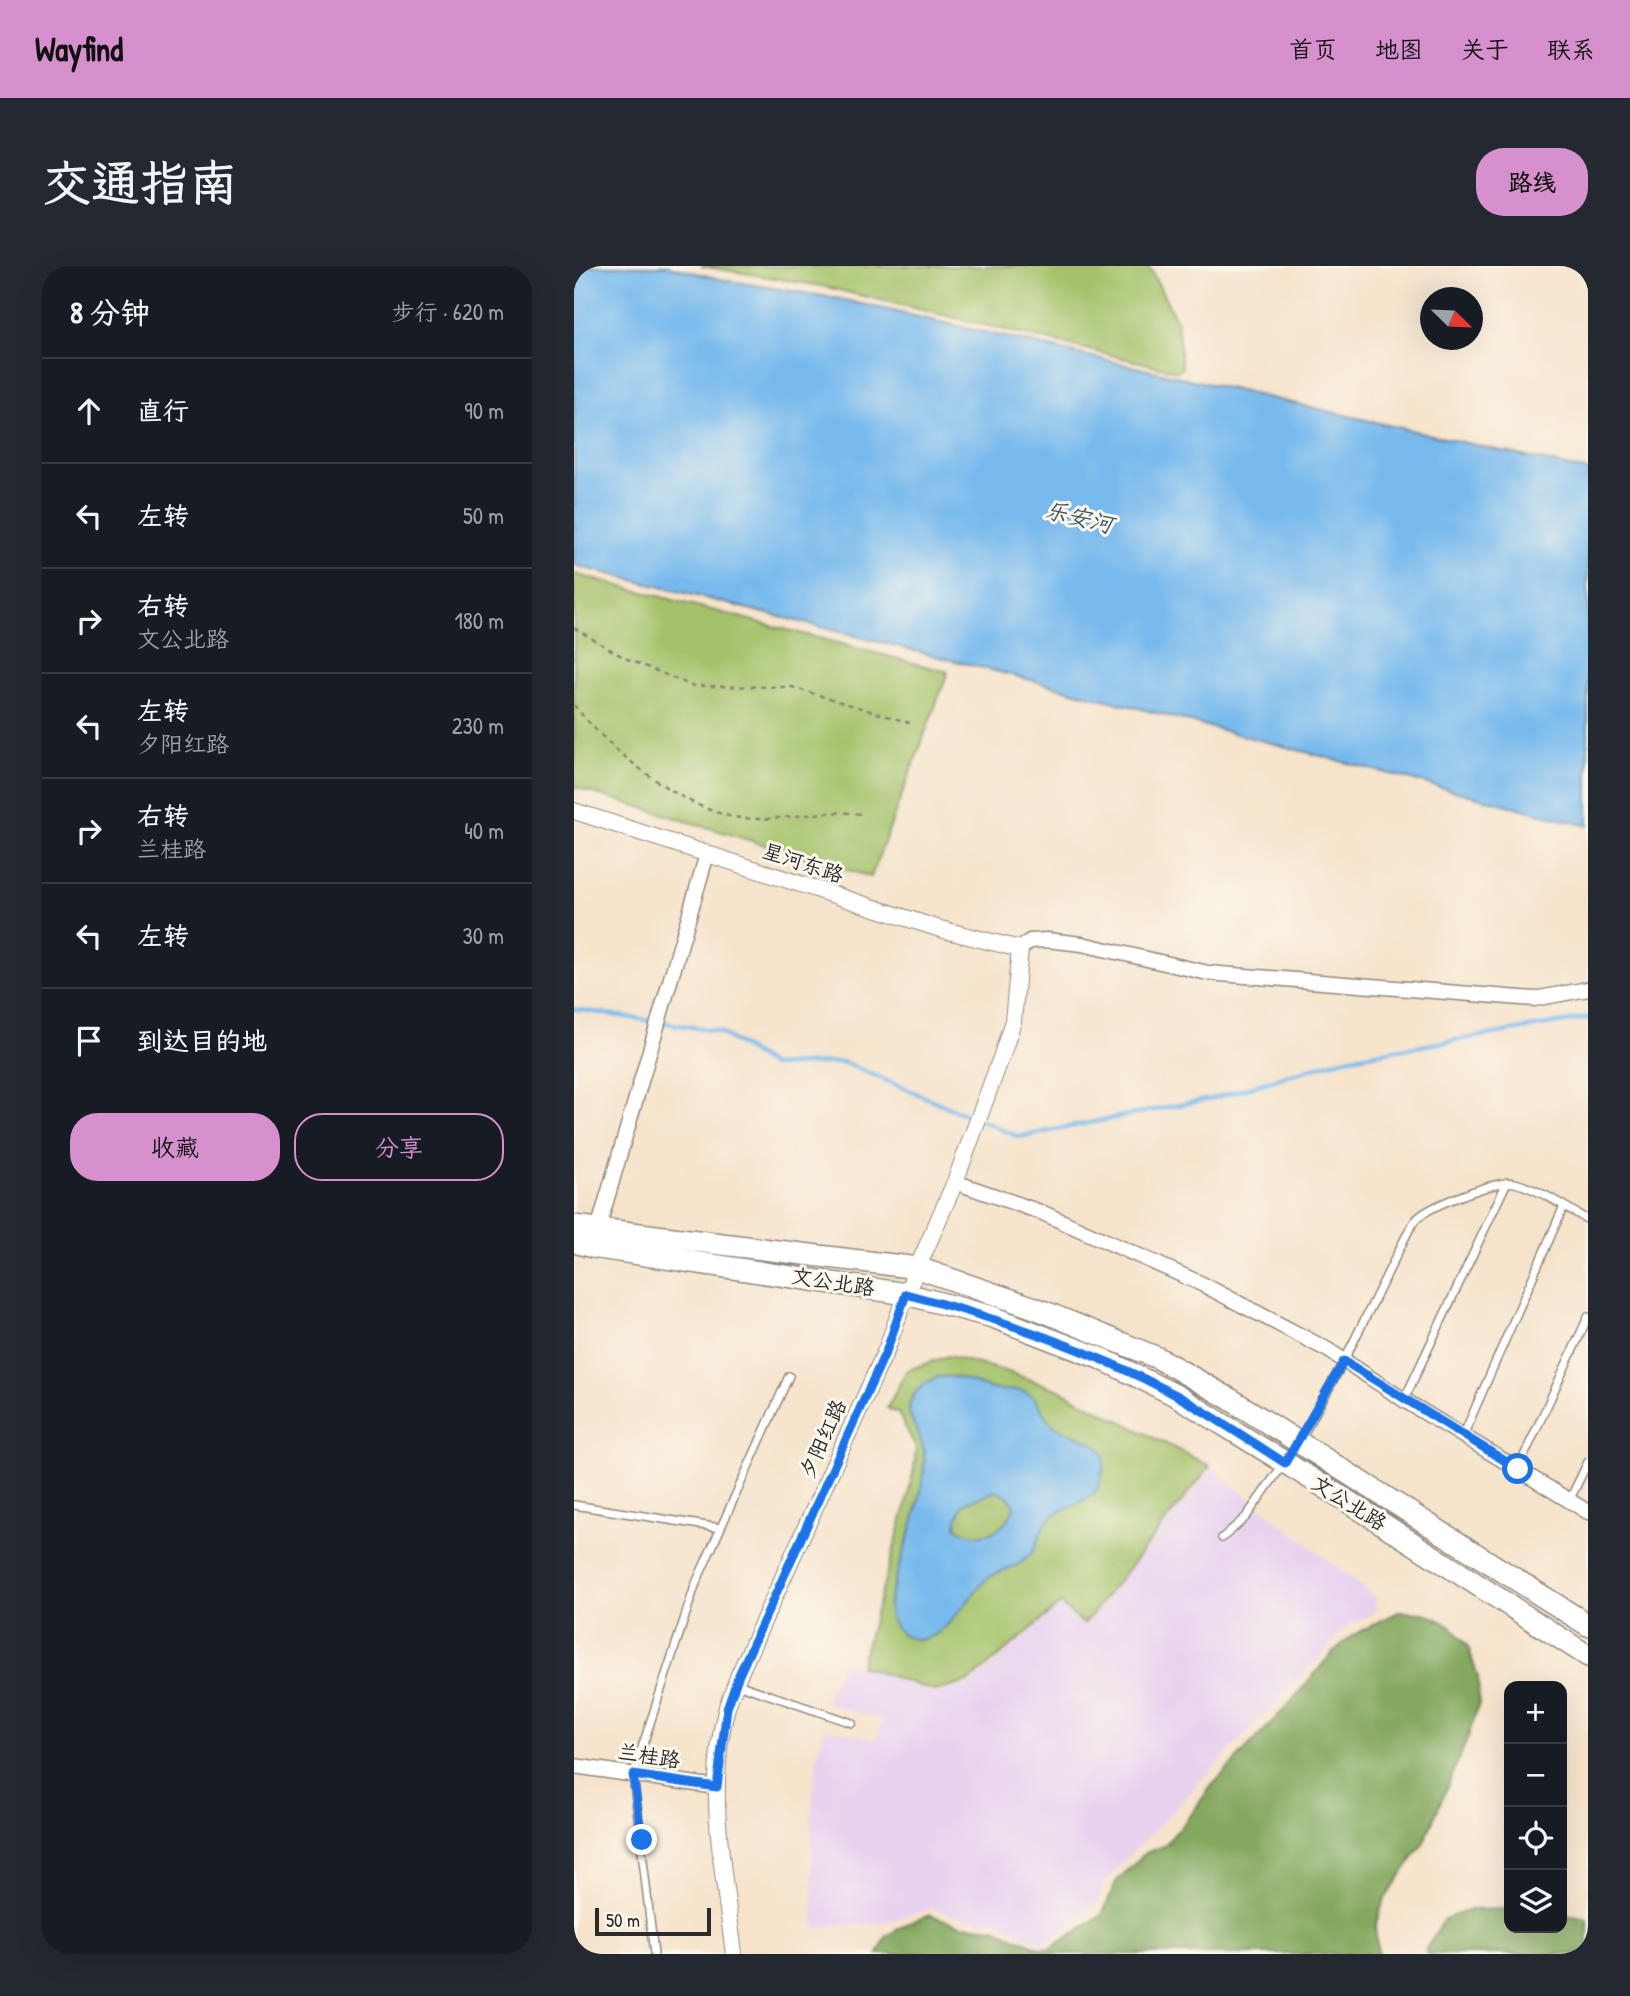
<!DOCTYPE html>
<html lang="zh">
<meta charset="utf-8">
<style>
:root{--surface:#171b24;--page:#242831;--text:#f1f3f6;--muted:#9ea1a6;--line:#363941;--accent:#d690ce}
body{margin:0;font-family:"Patrick Hand","LXGW WenKai TC",sans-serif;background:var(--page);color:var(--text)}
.controls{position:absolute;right:21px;bottom:21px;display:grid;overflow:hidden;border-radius:14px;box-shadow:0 7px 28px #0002}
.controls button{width:63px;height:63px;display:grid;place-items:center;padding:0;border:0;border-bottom:2px solid var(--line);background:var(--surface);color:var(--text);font:35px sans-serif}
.compass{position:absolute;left:846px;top:21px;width:63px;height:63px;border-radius:50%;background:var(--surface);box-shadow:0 7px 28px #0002;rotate:113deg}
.scale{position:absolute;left:21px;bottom:18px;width:116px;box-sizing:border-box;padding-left:7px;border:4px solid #2b2b2b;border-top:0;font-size:19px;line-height:24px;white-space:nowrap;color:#2b2b2b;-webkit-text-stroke:5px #fbf7ec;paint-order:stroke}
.stop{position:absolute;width:21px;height:21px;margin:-16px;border:5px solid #1a73e8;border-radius:50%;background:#fff}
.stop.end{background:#1a73e8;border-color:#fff;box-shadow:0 2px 7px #0008}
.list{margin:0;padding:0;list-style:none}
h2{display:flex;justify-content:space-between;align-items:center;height:91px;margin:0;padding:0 28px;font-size:30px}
h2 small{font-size:23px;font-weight:400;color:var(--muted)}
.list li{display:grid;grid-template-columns:46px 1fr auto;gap:21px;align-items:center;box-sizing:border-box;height:105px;padding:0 28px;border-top:2px solid var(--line)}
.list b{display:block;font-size:26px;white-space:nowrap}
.list p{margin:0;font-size:23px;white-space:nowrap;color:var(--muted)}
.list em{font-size:23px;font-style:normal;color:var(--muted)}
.actions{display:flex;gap:14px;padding:21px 28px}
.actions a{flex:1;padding:16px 0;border:2px solid var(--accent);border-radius:28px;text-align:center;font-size:24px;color:var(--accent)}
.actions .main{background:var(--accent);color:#111}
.icon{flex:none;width:38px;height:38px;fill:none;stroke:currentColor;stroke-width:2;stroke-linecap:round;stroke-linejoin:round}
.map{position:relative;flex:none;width:1014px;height:1688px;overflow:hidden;border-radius:28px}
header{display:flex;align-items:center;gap:42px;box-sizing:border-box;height:98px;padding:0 35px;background:var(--accent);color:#111}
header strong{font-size:33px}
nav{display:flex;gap:38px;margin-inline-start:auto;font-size:24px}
.intro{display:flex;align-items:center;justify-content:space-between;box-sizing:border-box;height:168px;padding:0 42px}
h1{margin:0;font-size:49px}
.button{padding:18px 32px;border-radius:28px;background:var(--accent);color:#111;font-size:24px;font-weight:700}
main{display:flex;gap:42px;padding:0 42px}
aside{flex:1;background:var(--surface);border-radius:28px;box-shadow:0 7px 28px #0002}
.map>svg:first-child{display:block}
.built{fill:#e7d2ef}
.green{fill:#a5c26a;stroke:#68764a;stroke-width:2}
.forest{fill:#84a85e;stroke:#586a44;stroke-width:2}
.water{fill:#78baed;stroke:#52728c;stroke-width:2;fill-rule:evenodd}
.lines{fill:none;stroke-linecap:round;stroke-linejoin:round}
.stream{stroke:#78baed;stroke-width:4.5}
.service-casing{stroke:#90877b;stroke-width:10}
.minor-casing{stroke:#90877b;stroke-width:17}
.tertiary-casing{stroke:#90877b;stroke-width:18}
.primary-casing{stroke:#90877b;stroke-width:24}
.path{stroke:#90877b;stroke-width:2.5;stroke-dasharray:5 5;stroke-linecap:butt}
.service{stroke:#fff;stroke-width:7}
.minor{stroke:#fff;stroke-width:14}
.tertiary{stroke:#fff;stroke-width:16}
.primary{stroke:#fff;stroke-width:21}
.route{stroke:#1a73e8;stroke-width:9}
.labels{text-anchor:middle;stroke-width:6;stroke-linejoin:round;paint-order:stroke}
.street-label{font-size:21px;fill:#2b2b2b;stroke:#fbf7ec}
.water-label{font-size:23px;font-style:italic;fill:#425665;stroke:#fbf7ec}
</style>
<header>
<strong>Wayfind</strong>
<nav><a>首页</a><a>地图</a><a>关于</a><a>联系</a></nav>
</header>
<div class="intro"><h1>交通指南</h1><a class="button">路线</a></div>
<main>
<aside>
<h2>8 分钟<small>步行 · 620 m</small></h2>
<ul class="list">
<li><svg class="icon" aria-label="ahead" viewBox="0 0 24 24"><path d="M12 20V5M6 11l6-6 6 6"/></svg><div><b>直行</b></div><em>90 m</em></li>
<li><svg class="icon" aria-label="left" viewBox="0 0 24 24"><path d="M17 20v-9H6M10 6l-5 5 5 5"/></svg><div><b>左转</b></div><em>50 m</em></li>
<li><svg class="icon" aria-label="right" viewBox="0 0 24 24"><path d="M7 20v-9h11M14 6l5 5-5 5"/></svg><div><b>右转</b><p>文公北路</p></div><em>180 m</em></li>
<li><svg class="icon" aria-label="left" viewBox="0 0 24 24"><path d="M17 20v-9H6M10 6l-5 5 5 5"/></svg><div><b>左转</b><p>夕阳红路</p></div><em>230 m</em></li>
<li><svg class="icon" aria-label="right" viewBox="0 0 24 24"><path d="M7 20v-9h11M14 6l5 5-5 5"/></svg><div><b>右转</b><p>兰桂路</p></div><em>40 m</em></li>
<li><svg class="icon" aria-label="left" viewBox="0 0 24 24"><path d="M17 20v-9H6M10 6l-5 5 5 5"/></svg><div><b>左转</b></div><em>30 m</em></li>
<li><svg class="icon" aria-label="arrive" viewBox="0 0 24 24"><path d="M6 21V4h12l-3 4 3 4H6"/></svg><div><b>到达目的地</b></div></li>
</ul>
<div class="actions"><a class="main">收藏</a><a>分享</a></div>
</aside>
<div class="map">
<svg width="1014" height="1688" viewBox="0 0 1014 1688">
<rect width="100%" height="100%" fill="#fbf7ec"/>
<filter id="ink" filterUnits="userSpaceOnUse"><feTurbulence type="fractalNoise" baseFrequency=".0143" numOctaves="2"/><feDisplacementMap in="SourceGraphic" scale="14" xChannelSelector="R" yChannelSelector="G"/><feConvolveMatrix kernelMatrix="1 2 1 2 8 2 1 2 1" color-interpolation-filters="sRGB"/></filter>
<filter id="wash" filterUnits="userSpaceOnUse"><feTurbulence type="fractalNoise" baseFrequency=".00686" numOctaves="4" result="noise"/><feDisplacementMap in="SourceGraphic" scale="28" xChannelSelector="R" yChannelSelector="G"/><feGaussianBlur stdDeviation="1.57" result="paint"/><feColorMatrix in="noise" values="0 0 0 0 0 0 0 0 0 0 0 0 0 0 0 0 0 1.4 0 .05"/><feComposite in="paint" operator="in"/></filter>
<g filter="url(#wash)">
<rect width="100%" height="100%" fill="#f6e3cb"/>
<path class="built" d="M 637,1202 L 802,1332 L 801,1347 L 776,1358 L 529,1618 L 523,1638 L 469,1679 L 427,1656 L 381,1650 L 359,1642 L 308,1657 L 240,1661 L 237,1553 L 243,1493 L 251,1461 L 302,1473 L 309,1454 L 251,1436 L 269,1395 L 359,1427 L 397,1418 L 485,1340 L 510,1360 Z"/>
<path class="green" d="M 127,0 L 571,0 L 577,4 L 603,56 L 608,102 L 603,105 L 248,20 Z
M 0,308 L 374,406 L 297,611 L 0,521 Z
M 374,1090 L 431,1105 L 483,1123 L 636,1200 L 510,1358 L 486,1338 L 396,1415 L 380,1420 L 361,1425 L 286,1400 L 329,1251 L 340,1203 L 342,1181 L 324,1147 L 313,1142 L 333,1104 Z"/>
<path class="forest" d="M 824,1346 L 850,1347 L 876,1359 L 894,1381 L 904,1411 L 905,1437 L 894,1471 L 850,1576 L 810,1634 L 801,1660 L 804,1688 L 304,1688 L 313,1670 L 334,1657 L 356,1649 L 387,1659 L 421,1662 L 465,1682 L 475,1683 L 528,1649 L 542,1616 L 571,1587 L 590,1580 L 617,1549 L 635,1523 L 717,1436 L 759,1386 L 779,1369 Z
M 935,1643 L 935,1662 L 988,1662 L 988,1648 L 1014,1653 L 1014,1688 L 852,1688 L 852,1683 L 870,1653 L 896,1644 Z"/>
<path class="water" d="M 0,0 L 94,0 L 150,14 L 266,33 L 1014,205 L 1014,560 L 449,412 L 0,299 Z
M 363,1111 C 391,1108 401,1121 425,1124 C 435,1125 446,1122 456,1128 C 466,1135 469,1150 478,1158 C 490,1168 528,1174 530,1191 C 531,1199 526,1220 521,1226 C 509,1239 487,1241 475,1253 C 465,1263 465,1280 455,1290 C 444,1303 426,1303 413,1313 C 391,1332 363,1392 328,1368 C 317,1359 314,1349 315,1336 C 326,1288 352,1237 350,1188 C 350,1170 331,1153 336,1137 C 340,1124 352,1117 363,1111 ZM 422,1225 C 432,1228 437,1232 440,1241 C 432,1266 404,1278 382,1261 L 383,1253 L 390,1237 Z"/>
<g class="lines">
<path class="stream" d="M 0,743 L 144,765 L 198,800 L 269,796 L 400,852
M 408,855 L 445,871 L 640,832 L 769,793 L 1014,752"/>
</g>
</g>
<g filter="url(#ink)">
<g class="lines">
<defs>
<path id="service" d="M 830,1134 L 933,916
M 889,1170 L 990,940
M 944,1203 L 1014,1051
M 995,1235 L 1014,1196
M 0,1239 L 146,1262
M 648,1272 L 672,1251 L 725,1176 L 770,1095 L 835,964 C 838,960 841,954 845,951 C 858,939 925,913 941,917 C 967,924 991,941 1014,954
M 163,1418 L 278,1457
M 80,1688 L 59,1509 L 122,1317 L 215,1110"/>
<path id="minor" d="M 446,683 L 456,675 L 473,674 L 508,678 L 634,707 L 960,733 L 1014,723
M 381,916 L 469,947 L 628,1018 L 754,1084 L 830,1134 L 1014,1246
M 22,970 L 133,588
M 0,1500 L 143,1521"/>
<path id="tertiary" d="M 0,545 L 366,663 L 446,683 L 439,755 L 428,789 L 381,916 L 332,1028 L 313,1082 L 164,1411 C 161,1421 156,1431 153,1441 C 131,1521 150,1608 160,1688"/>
<path id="primary" d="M 0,960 L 344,1002 L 461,1042 L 584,1092 L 656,1133 L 1014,1359
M 0,976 L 18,981 L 332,1028 L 419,1051 L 528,1093 L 603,1130 L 770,1233 L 1014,1390"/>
</defs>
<use href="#service" class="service-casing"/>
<use href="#minor" class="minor-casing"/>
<use href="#tertiary" class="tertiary-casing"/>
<use href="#primary" class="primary-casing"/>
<path class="path" d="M 0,362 L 51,392 L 119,420 L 218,421 L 336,457
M 0,439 C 34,483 110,545 166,552 C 194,555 224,549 252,547 C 264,546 277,547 290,548"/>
<use href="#service" class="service"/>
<use href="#minor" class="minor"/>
<use href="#tertiary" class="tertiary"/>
<use href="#primary" class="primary"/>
</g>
</g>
<g class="lines" filter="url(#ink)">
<path class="route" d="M 68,1574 L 59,1509 L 143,1521 L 153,1442 L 164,1411 L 313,1083 L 332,1028 C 426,1053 516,1083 602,1129 C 639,1150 675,1174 711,1197 L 770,1095 L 944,1203"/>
</g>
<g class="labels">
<g class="street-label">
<text transform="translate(229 597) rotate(18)" y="7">星河东路</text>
<text transform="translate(259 1016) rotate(9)" y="7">文公北路</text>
<text transform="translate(249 1173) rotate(-66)" y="7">夕阳红路</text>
<text transform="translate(775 1237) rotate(32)" y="7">文公北路</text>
<text transform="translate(75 1490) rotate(9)" y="7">兰桂路</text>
</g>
<g class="water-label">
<text transform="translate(505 251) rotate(14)" y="8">乐安河</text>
</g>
</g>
</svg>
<div class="controls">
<button>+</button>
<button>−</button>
<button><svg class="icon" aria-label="locate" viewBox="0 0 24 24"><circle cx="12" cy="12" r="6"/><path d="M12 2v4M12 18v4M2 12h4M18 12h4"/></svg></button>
<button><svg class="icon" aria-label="layers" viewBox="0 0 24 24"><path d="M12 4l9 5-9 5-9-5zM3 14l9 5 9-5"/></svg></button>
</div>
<svg class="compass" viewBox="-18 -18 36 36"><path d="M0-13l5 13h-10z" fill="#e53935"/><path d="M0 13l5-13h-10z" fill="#9ea1a6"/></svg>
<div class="scale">50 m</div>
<div class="stop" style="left:944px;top:1203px"></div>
<div class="stop end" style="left:68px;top:1574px"></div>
</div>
</main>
